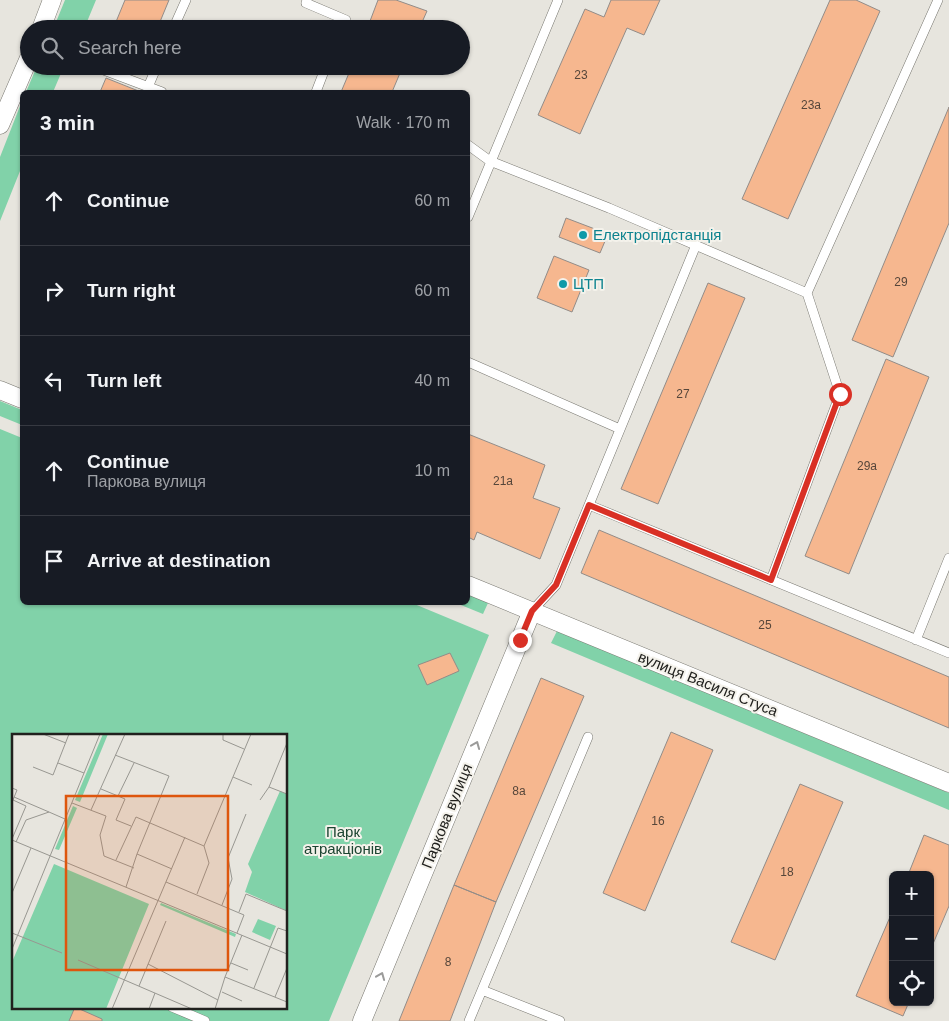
<!DOCTYPE html>
<meta charset="utf-8">
<style>
:root{--surface:#171b24;--page:#242831;--text:#f1f3f6;--muted:#9ea1a6;--line:#363941}
body{margin:0;font-family:Arial,sans-serif;background:var(--page);color:var(--text)}
.controls{position:absolute;right:15px;bottom:15px;display:grid;overflow:hidden;border-radius:8px;box-shadow:0 1px 4px #0004}
.controls button{width:45px;height:45px;display:grid;place-items:center;padding:0;border:0;border-bottom:1px solid var(--line);background:var(--surface);color:var(--text);font:25px sans-serif}
.stop{position:absolute;width:15px;height:15px;margin:-11px;border:4px solid #d93025;border-radius:50%;background:#fff}
.stop.end{background:#d93025;border-color:#fff;box-shadow:0 1px 5px #0008}
.list{margin:0;padding:0;list-style:none}
h2{display:flex;justify-content:space-between;align-items:center;height:65px;margin:0;padding:0 20px;font-size:21px}
h2 small{font-size:16px;font-weight:400;color:var(--muted)}
.list li{display:grid;grid-template-columns:32px 1fr auto;gap:15px;align-items:center;box-sizing:border-box;height:90px;padding:0 20px;border-top:1px solid var(--line)}
.list b{display:block;font-size:19px;white-space:nowrap}
.list p{margin:0;font-size:16px;white-space:nowrap;color:var(--muted)}
.list em{font-size:16px;font-style:normal;color:var(--muted)}
.icon{flex:none;width:28px;height:28px;fill:none;stroke:currentColor;stroke-width:2;stroke-linecap:round;stroke-linejoin:round}
.map{position:relative;flex:none;width:949px;height:1021px;overflow:hidden}
.search{position:absolute;background:var(--surface);box-shadow:0 1px 4px #0004;left:20px;top:20px;width:450px;height:55px;display:flex;align-items:center;gap:12px;box-sizing:border-box;padding:0 18px;border-radius:28px;color:var(--muted);font-size:19px}
.panel{position:absolute;background:var(--surface);box-shadow:0 1px 4px #0004;left:20px;top:90px;width:450px;height:515px;border-radius:8px}
.map>svg:first-child{display:block}
.green{fill:#81d2a9;fill-rule:evenodd}
.building{fill:#f6b78f;stroke:#928c88}
.lines{fill:none;stroke-linecap:round;stroke-linejoin:round}
.lane-casing{stroke:#77766f;stroke-width:10}
.street-casing{stroke:#77766f;stroke-width:19}
.lane{stroke:#fff;stroke-width:9}
.street{stroke:#fff;stroke-width:18}
.oneway{stroke:#9b9b9a}
.route{stroke:#d93025;stroke-width:6}
.culture-dot{fill:#0f9aa8;stroke:#f4f2eb;stroke-width:2}
.labels{text-anchor:middle;stroke-width:4;stroke-linejoin:round;paint-order:stroke}
.number-label{font-size:12px;fill:#56463a}
.culture-label{font-size:15px;fill:#0d838f;stroke:#f4f2eb;text-anchor:start}
.street-label{font-size:15px;fill:#21211e;stroke:#f4f2eb}
.park-label{font-size:15px;fill:#1b4431;stroke:#f4f2eb}
.inset-road{fill:none;stroke:#989791;stroke-width:1}
.view{fill:#de560d;fill-opacity:0.15;stroke:#de560d;stroke-width:2.5}
.inset-edge{fill:none;stroke:#21211e;stroke-width:2.5}
</style>
<div class="map">
<svg width="949" height="1021" viewBox="0 0 949 1021">
<rect width="100%" height="100%" fill="#e7e5de"/>
<path class="green" d="M 65,0 L 96,0 L 84,29 L 58,29 L 54,27 Z
M 37,66 L 52,66 L 62,71 L 53,92 L 26,92 Z
M 22,101 L 22,166 L 0,221 L 0,157 Z
M 0,401 L 22,410 L 22,425 L 0,416 Z
M 0,429 L 22,438 L 22,602 L 412,603 L 489,635 L 329,1021 L 0,1021 ZM 14,735 L 286,735 L 286,1007 L 14,1007 Z
M 468,594 L 488,603 L 483,614 L 456,603 L 468,602 Z
M 557,631 L 949,793 L 949,810 L 551,643 Z"/>
<path class="building" d="M 125,0 L 169,0 L 157,29 L 113,29 Z
M 378,0 L 396,0 L 427,11 L 419,29 L 367,29 Z
M 611,0 L 660,0 L 644,35 L 627,28 L 580,134 L 538,115 L 585,9 L 604,17 Z
M 830,0 L 856,0 L 880,11 L 788,219 L 742,199 Z
M 352,66 L 403,66 L 392,92 L 341,92 Z
M 106,78 L 141,92 L 100,92 Z
M 949,107 L 949,223 L 893,357 L 852,340 Z
M 566,218 L 608,234 L 600,253 L 559,237 Z
M 554,256 L 589,270 L 572,312 L 537,298 Z
M 708,283 L 745,298 L 658,504 L 621,489 Z
M 886,359 L 929,377 L 849,574 L 805,556 Z
M 468,434 L 545,465 L 533,498 L 560,508 L 540,559 L 477,532 L 474,540 L 468,537 Z
M 599,530 L 949,677 L 949,728 L 581,573 Z
M 450,653 L 459,671 L 427,685 L 418,665 Z
M 541,678 L 584,696 L 496,902 L 454,885 Z
M 671,732 L 713,750 L 645,911 L 603,893 Z
M 800,784 L 843,802 L 775,960 L 731,942 Z
M 924,835 L 949,845 L 949,906 L 930,951 L 930,875 L 908,875 Z
M 454,885 L 496,902 L 450,1021 L 399,1021 Z
M 893,910 L 893,1002 L 909,1002 L 903,1016 L 856,996 Z
M 75,1007 L 102,1019 L 102,1021 L 69,1021 Z"/>
<g class="lines">
<defs>
<path id="lane" d="M 307,0 L 306,3 L 346,20 L 342,29
M 173,29 L 186,0
M 93,66 L 162,92
M 148,87 L 157,66
M 316,92 L 326,66
M 468,145 L 490,161 L 609,208 L 807,293
M 468,217 L 558,0
M 468,362 L 620,429
M 589,505 L 949,653
M 771,580 L 840,394 L 807,293 L 938,0
M 532,611 L 556,585 L 696,245
M 916,640 L 949,558
M 482,990 L 560,1021
M 172,1007 L 205,1021
M 469,1021 L 588,737"/>
<path id="street" d="M 41,29 L 52,0
M 0,125 L 29,58
M 0,390 L 22,399
M 468,585 L 949,783
M 362,1021 L 532,611"/>
</defs>
<use href="#lane" class="lane-casing"/>
<use href="#street" class="street-casing"/>
<use href="#lane" class="lane"/>
<use href="#street" class="street"/>
</g>
<defs><path id="oneway-chevron" d="M-2-3.5L2.5 0L-2 3.5" fill="none" stroke-width="1.6" stroke-linecap="round" stroke-linejoin="round" transform="scale(1.25)"/></defs>
<g class="oneway">
<use href="#oneway-chevron" transform="translate(476 745) rotate(-68)"/>
<use href="#oneway-chevron" transform="translate(381 976) rotate(-68)"/>
</g>
<g class="lines">
<path class="route" d="M 520,640 L 532,611 L 556,585 L 589,505 L 771,580 L 840,394"/>
</g>
<g class="culture-dot">
<circle cx="583" cy="235" r="5"/>
<circle cx="563" cy="284" r="5"/>
</g>
<g class="labels">
<g class="number-label">
<text x="581" y="79">23</text>
<text x="811" y="109">23а</text>
<text x="901" y="286">29</text>
<text x="683" y="398">27</text>
<text x="867" y="470">29а</text>
<text x="503" y="485">21а</text>
<text x="765" y="629">25</text>
<text x="519" y="795">8а</text>
<text x="658" y="825">16</text>
<text x="787" y="876">18</text>
<text x="448" y="966">8</text>
</g>
<g class="culture-label">
<text x="593" y="240">Електропідстанція</text>
<text x="573" y="289">ЦТП</text>
</g>
<g class="street-label">
<text transform="translate(708 684) rotate(22)" y="5">вулиця Василя Стуса</text>
<text transform="translate(447 816) rotate(-68)" y="5">Паркова вулиця</text>
</g>
<g class="park-label">
<text x="343" y="837">Парк<tspan x="343" dy="17">атракціонів</tspan></text>
</g>
</g>
<g transform="translate(12 734)">
<rect width="275" height="275" fill="#e7e5de"/>
<path d="M 91,0 L 96,0 L 68,68 L 63,66 ZM 268,57 L 275,60 L 275,177 L 233,158 L 240,138 L 236,130 ZM 61,72 L 65,74 L 47,116 L 43,115 ZM 42,130 L 137,170 L 94,275 L 0,275 L 0,228 ZM 149,169 L 224,200 L 223,203 L 148,171 ZM 246,185 L 264,192 L 258,206 L 240,198 Z" fill="#81d2a9"/>
<path class="inset-road" d="M 31,0 L 54,9M 211,0 L 211,6 L 232,15M 275,9 L 257,53 L 275,60M 103,21 L 157,42 L 125,120M 46,29 L 72,39M 21,33 L 41,41 L 57,0M 221,43 L 240,51M 0,54 L 5,56 L 1,66 L 14,72 L 0,105M 89,55 L 106,62M 2,63 L 37,78M 248,66 L 257,53M 60,69 L 94,82 L 88,101 L 92,122 L 122,134M 79,76 L 113,0M 119,92 L 104,86 L 113,65 L 106,62 L 122,29M 0,106 L 275,220M 4,108 L 14,86 L 37,78 L 53,85M 104,126 L 124,83 L 192,112M 154,148 L 232,181 L 225,199M 114,153 L 125,120 L 160,135M 0,159 L 19,114M 185,160 L 197,129 L 192,112 L 239,0M 210,171 L 220,145 L 216,124 L 234,80M 227,178 L 234,160 L 275,177M 0,199 L 50,219M 230,201 L 213,243 L 275,268M 0,215 L 88,0M 66,226 L 180,275M 219,229 L 236,236M 136,230 L 206,266M 127,252 L 154,187M 242,254 L 266,194 L 275,197M 210,258 L 230,267M 263,263 L 275,234M 100,275 L 173,103M 137,275 L 143,259M 203,275 L 213,243"/>
<path class="view" d="M 54,62 L 216,62 L 216,236 L 54,236 Z"/>
<rect width="275" height="275" class="inset-edge"/>
</g>
</svg>
<div class="controls">
<button>+</button>
<button>−</button>
<button><svg class="icon" aria-label="locate" viewBox="0 0 24 24"><circle cx="12" cy="12" r="6"/><path d="M12 2v4M12 18v4M2 12h4M18 12h4"/></svg></button>
</div>
<div class="stop" style="left:840px;top:394px"></div>
<div class="stop end" style="left:520px;top:640px"></div>
<div class="search"><svg class="icon" aria-label="search" viewBox="0 0 24 24"><circle cx="10" cy="10" r="6"/><path d="M15 15l6 6"/></svg>Search here</div>
<section class="panel">
<h2>3 min<small>Walk · 170 m</small></h2>
<ul class="list">
<li><svg class="icon" aria-label="ahead" viewBox="0 0 24 24"><path d="M12 20V5M6 11l6-6 6 6"/></svg><div><b>Continue</b></div><em>60 m</em></li>
<li><svg class="icon" aria-label="right" viewBox="0 0 24 24"><path d="M7 20v-9h11M14 6l5 5-5 5"/></svg><div><b>Turn right</b></div><em>60 m</em></li>
<li><svg class="icon" aria-label="left" viewBox="0 0 24 24"><path d="M17 20v-9H6M10 6l-5 5 5 5"/></svg><div><b>Turn left</b></div><em>40 m</em></li>
<li><svg class="icon" aria-label="ahead" viewBox="0 0 24 24"><path d="M12 20V5M6 11l6-6 6 6"/></svg><div><b>Continue</b><p>Паркова вулиця</p></div><em>10 m</em></li>
<li><svg class="icon" aria-label="arrive" viewBox="0 0 24 24"><path d="M6 21V4h12l-3 4 3 4H6"/></svg><div><b>Arrive at destination</b></div></li>
</ul>
</section>
</div>
